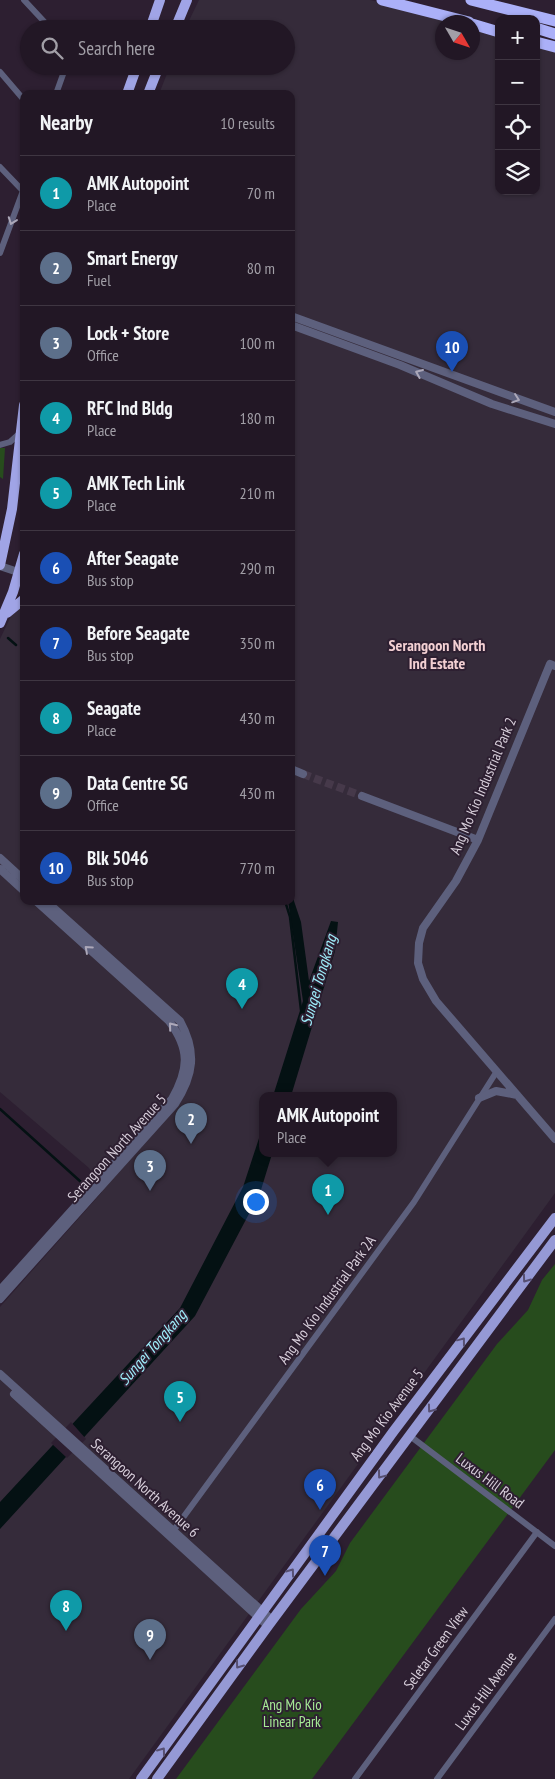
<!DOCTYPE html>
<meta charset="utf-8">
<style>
:root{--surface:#221725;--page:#2e2432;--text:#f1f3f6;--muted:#a29fa7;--line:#3f3642;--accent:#1a73e8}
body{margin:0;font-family:"PT Sans Narrow",sans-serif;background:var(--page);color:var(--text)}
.controls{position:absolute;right:15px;top:15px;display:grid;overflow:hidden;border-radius:10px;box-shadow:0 1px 4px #0004}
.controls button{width:45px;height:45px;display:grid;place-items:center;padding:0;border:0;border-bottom:1px solid var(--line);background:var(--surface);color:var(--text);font:25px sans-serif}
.compass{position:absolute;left:435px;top:15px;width:45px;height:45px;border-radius:50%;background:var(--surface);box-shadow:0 1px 4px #0004;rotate:129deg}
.you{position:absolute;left:255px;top:1201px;width:18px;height:18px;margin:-12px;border:4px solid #fff;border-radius:50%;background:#1a73e8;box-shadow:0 0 0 8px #1a73e833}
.badge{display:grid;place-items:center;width:32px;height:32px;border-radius:50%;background:var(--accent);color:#fff;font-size:16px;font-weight:700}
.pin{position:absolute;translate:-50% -41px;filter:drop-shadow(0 1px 2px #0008)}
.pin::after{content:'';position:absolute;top:26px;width:18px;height:15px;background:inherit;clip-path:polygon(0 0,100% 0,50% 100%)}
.popup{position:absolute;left:259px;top:1092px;width:138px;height:65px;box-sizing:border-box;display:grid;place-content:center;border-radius:10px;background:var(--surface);filter:drop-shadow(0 1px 4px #0005);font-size:16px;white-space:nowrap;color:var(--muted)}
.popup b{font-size:19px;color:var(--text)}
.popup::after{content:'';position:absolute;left:50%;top:100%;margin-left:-10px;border:10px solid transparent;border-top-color:var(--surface)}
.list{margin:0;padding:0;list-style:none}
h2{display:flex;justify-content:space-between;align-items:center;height:65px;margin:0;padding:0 20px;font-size:21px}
h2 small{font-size:16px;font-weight:400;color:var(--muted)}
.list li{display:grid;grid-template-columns:32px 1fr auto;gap:15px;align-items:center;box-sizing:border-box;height:75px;padding:0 20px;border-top:1px solid var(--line)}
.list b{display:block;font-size:19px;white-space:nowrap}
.list p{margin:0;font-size:16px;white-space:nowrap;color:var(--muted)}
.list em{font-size:16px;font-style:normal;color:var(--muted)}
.icon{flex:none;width:28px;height:28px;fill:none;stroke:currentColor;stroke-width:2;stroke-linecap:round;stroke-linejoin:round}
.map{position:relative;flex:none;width:555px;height:1779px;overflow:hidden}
.search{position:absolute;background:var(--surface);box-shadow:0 1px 4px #0004;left:20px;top:20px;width:275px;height:55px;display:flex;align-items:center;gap:12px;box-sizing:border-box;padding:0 18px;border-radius:28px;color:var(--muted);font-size:19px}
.panel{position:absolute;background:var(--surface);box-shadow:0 1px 4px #0004;left:20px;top:90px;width:275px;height:815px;border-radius:10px}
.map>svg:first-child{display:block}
.industrial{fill:#352b3a;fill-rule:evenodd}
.green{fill:#274c1d}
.water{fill:#041113}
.pier{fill:#2d1f31}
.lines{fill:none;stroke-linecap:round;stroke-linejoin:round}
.stream{stroke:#041113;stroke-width:2.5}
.tertiary-tunnel{stroke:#46394a;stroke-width:8;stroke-dasharray:8 4;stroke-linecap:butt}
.minor{stroke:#5d607d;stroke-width:6}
.tertiary{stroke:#5d607d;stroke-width:8}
.primary{stroke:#9599d5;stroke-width:10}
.trunk{stroke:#a0a4e6;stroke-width:10}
.motorway{stroke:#abb0f8;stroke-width:11}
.oneway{stroke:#aca8b9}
.oneway2{stroke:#575073}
.labels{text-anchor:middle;stroke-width:4;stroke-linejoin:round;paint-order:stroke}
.street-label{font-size:15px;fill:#d7ceda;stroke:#2d1f31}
.park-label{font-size:15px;fill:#a6eb95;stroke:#2d1f31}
.neighbourhood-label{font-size:16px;font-weight:bold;fill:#f3d0d3;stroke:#2d1f31}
.water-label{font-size:16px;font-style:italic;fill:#9feffc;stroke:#2d1f31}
</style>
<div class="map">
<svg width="555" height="1779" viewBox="0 0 555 1779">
<rect width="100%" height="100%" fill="#2d1f31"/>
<path class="industrial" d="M 199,0 L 370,0 L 463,22 L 442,22 L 442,52 L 472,52 L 473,26 L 499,34 L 499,191 L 536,191 L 536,45 L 555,50 L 555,1193 L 129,1779 L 0,1779 L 0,1307 L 102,1192 L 89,1168 L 0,1092 L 0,639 L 24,589 L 24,901 L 291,901 L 291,94 L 159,94 L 170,66 L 286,66 L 286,29 L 185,29 ZM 263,1096 L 393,1096 L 393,1154 L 263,1154 Z"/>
<path class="green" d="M 0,448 L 5,448 L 3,479 L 0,477 Z
M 555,1264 L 555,1450 L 312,1779 L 176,1779 L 301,1609 L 336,1571 L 350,1543 L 497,1344 L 528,1310 L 542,1280 Z"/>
<path class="water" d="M 291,892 L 301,922 L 309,981 L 331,921 L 338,922 L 335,951 L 291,1096 L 273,1096 L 303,1001 L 288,901 L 291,901 Z
M 263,1126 L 263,1154 L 272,1154 L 260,1193 L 195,1316 L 0,1529 L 0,1502 L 180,1308 L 243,1187 Z"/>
<path class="pier" d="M 71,1422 L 86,1439 L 67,1458 L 51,1443 Z"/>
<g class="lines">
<path class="stream" d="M 8,638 L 16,645
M 285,901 L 290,917 L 301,1010
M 0,1109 L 81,1182"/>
<path class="tertiary-tunnel" d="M 303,774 L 362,796"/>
<path class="minor" d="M 24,0 L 51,29
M 0,72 L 24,100
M 56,94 L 66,66
M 0,167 L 23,191
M 0,253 L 24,188
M 0,445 L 10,442 L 20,433
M 410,1436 L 555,1546
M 171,1534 L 414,1202 L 497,1071
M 355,1779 L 537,1532
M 437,1779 L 555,1619"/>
<path class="tertiary" d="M 291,316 L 555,412
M 291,325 L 400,365 L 492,404 L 555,424
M 0,566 L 24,574
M 555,666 L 550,664 L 478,840 L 456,881 L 423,928 L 419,943 L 418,963 L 423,979 L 436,1001 L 555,1139
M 291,769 L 303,774
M 362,796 L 478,840
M 0,858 L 24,880
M 0,869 L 24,891
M 479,1098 L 496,1091 L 517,1095
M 0,1290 L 172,1099 C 189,1069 190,1049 169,1021 L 36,901
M 0,1299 L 175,1104 C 194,1075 197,1052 180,1021 L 46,901
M 0,1374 L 272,1620
M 14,1394 L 268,1626"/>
<path class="primary" d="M 141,1779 L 393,1432 L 555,1218
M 157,1779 L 268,1626 L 555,1240"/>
<path class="trunk" d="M 150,29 L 160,0
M 175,29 L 187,0
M 127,94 L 137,66
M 148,94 L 159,66
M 0,565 L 12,509 L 24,405
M 7,613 L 24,599
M 0,623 L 13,592 L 24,554"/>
<path class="motorway" d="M 382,0 L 469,22
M 471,0 L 555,21
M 472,24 L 499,32
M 536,28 L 555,34
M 536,42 L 555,47"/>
</g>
<defs><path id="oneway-chevron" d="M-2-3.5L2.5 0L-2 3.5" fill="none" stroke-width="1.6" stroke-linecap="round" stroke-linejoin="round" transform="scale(1.25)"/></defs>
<g class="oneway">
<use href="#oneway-chevron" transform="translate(12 221) rotate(110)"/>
<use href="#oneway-chevron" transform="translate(419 373) rotate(-157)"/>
<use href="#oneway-chevron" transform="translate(516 399) rotate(19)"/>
<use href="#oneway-chevron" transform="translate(88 949) rotate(-138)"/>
<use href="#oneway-chevron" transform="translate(172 1026) rotate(-129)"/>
</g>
<g class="oneway2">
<use href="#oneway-chevron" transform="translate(526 1279) rotate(126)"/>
<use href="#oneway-chevron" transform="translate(462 1341) rotate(-53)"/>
<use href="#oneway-chevron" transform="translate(431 1409) rotate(126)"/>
<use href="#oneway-chevron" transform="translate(381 1475) rotate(127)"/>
<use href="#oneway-chevron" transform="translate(291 1572) rotate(-54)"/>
<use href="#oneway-chevron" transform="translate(239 1665) rotate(126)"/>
<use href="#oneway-chevron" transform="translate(162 1751) rotate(-54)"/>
</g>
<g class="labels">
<g class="street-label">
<text transform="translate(483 786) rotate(-67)" y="5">Ang Mo Kio Industrial Park 2</text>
<text transform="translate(117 1148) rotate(-48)" y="5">Serangoon North Avenue 5</text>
<text transform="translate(327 1300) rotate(-54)" y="5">Ang Mo Kio Industrial Park 2A</text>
<text transform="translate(387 1415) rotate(-53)" y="5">Ang Mo Kio Avenue 5</text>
<text transform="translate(490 1481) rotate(37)" y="5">Luxus Hill Road</text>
<text transform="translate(145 1488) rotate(42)" y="5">Serangoon North Avenue 6</text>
<text transform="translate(436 1648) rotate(-54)" y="5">Seletar Green View</text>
<text transform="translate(486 1691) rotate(-54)" y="5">Luxus Hill Avenue</text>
</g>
<g class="park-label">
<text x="292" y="1710">Ang Mo Kio<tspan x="292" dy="17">Linear Park</tspan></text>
</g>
<g class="neighbourhood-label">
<text x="437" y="651">Serangoon North<tspan x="437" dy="18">Ind Estate</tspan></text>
</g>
<g class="water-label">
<text transform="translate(318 980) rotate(-74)" y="6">Sungei Tongkang</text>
<text transform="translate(152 1347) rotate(-49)" y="6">Sungei Tongkang</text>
</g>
</g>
</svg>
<div class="controls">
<button>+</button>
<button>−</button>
<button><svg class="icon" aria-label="locate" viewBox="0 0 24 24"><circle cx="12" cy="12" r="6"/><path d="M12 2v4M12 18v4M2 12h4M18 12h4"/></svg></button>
<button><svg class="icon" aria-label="layers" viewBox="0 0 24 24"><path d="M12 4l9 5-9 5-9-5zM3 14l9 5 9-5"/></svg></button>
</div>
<svg class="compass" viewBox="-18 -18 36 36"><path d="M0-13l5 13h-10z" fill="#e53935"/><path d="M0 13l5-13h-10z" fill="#a29fa7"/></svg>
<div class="you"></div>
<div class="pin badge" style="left:328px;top:1215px;background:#0f9aa8">1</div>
<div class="popup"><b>AMK Autopoint</b>Place</div>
<div class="pin badge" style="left:191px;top:1144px;background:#5c6f8a">2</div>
<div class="pin badge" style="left:150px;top:1191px;background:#5c6f8a">3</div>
<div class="pin badge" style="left:242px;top:1009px;background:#0f9aa8">4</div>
<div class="pin badge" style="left:180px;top:1422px;background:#0f9aa8">5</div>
<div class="pin badge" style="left:320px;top:1510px;background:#1a4fb4">6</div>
<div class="pin badge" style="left:325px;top:1576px;background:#1a4fb4">7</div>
<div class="pin badge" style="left:66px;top:1631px;background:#0f9aa8">8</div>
<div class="pin badge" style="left:150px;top:1660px;background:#5c6f8a">9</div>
<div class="pin badge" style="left:452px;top:372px;background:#1a4fb4">10</div>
<div class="search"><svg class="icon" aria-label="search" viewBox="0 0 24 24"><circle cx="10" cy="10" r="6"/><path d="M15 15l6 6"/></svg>Search here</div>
<section class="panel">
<h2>Nearby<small>10 results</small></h2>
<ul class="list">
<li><span class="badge" style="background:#0f9aa8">1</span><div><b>AMK Autopoint</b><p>Place</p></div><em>70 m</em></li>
<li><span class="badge" style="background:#5c6f8a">2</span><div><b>Smart Energy</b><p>Fuel</p></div><em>80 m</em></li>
<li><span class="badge" style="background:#5c6f8a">3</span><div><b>Lock + Store</b><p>Office</p></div><em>100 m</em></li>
<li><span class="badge" style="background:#0f9aa8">4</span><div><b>RFC Ind Bldg</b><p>Place</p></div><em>180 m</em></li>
<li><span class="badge" style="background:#0f9aa8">5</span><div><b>AMK Tech Link</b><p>Place</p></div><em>210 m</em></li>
<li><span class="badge" style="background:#1a4fb4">6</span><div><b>After Seagate</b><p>Bus stop</p></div><em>290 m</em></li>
<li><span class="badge" style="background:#1a4fb4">7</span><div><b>Before Seagate</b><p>Bus stop</p></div><em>350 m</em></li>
<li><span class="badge" style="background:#0f9aa8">8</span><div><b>Seagate</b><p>Place</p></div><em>430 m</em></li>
<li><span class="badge" style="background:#5c6f8a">9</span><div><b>Data Centre SG</b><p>Office</p></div><em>430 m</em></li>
<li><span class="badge" style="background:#1a4fb4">10</span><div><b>Blk 5046</b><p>Bus stop</p></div><em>770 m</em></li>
</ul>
</section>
</div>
